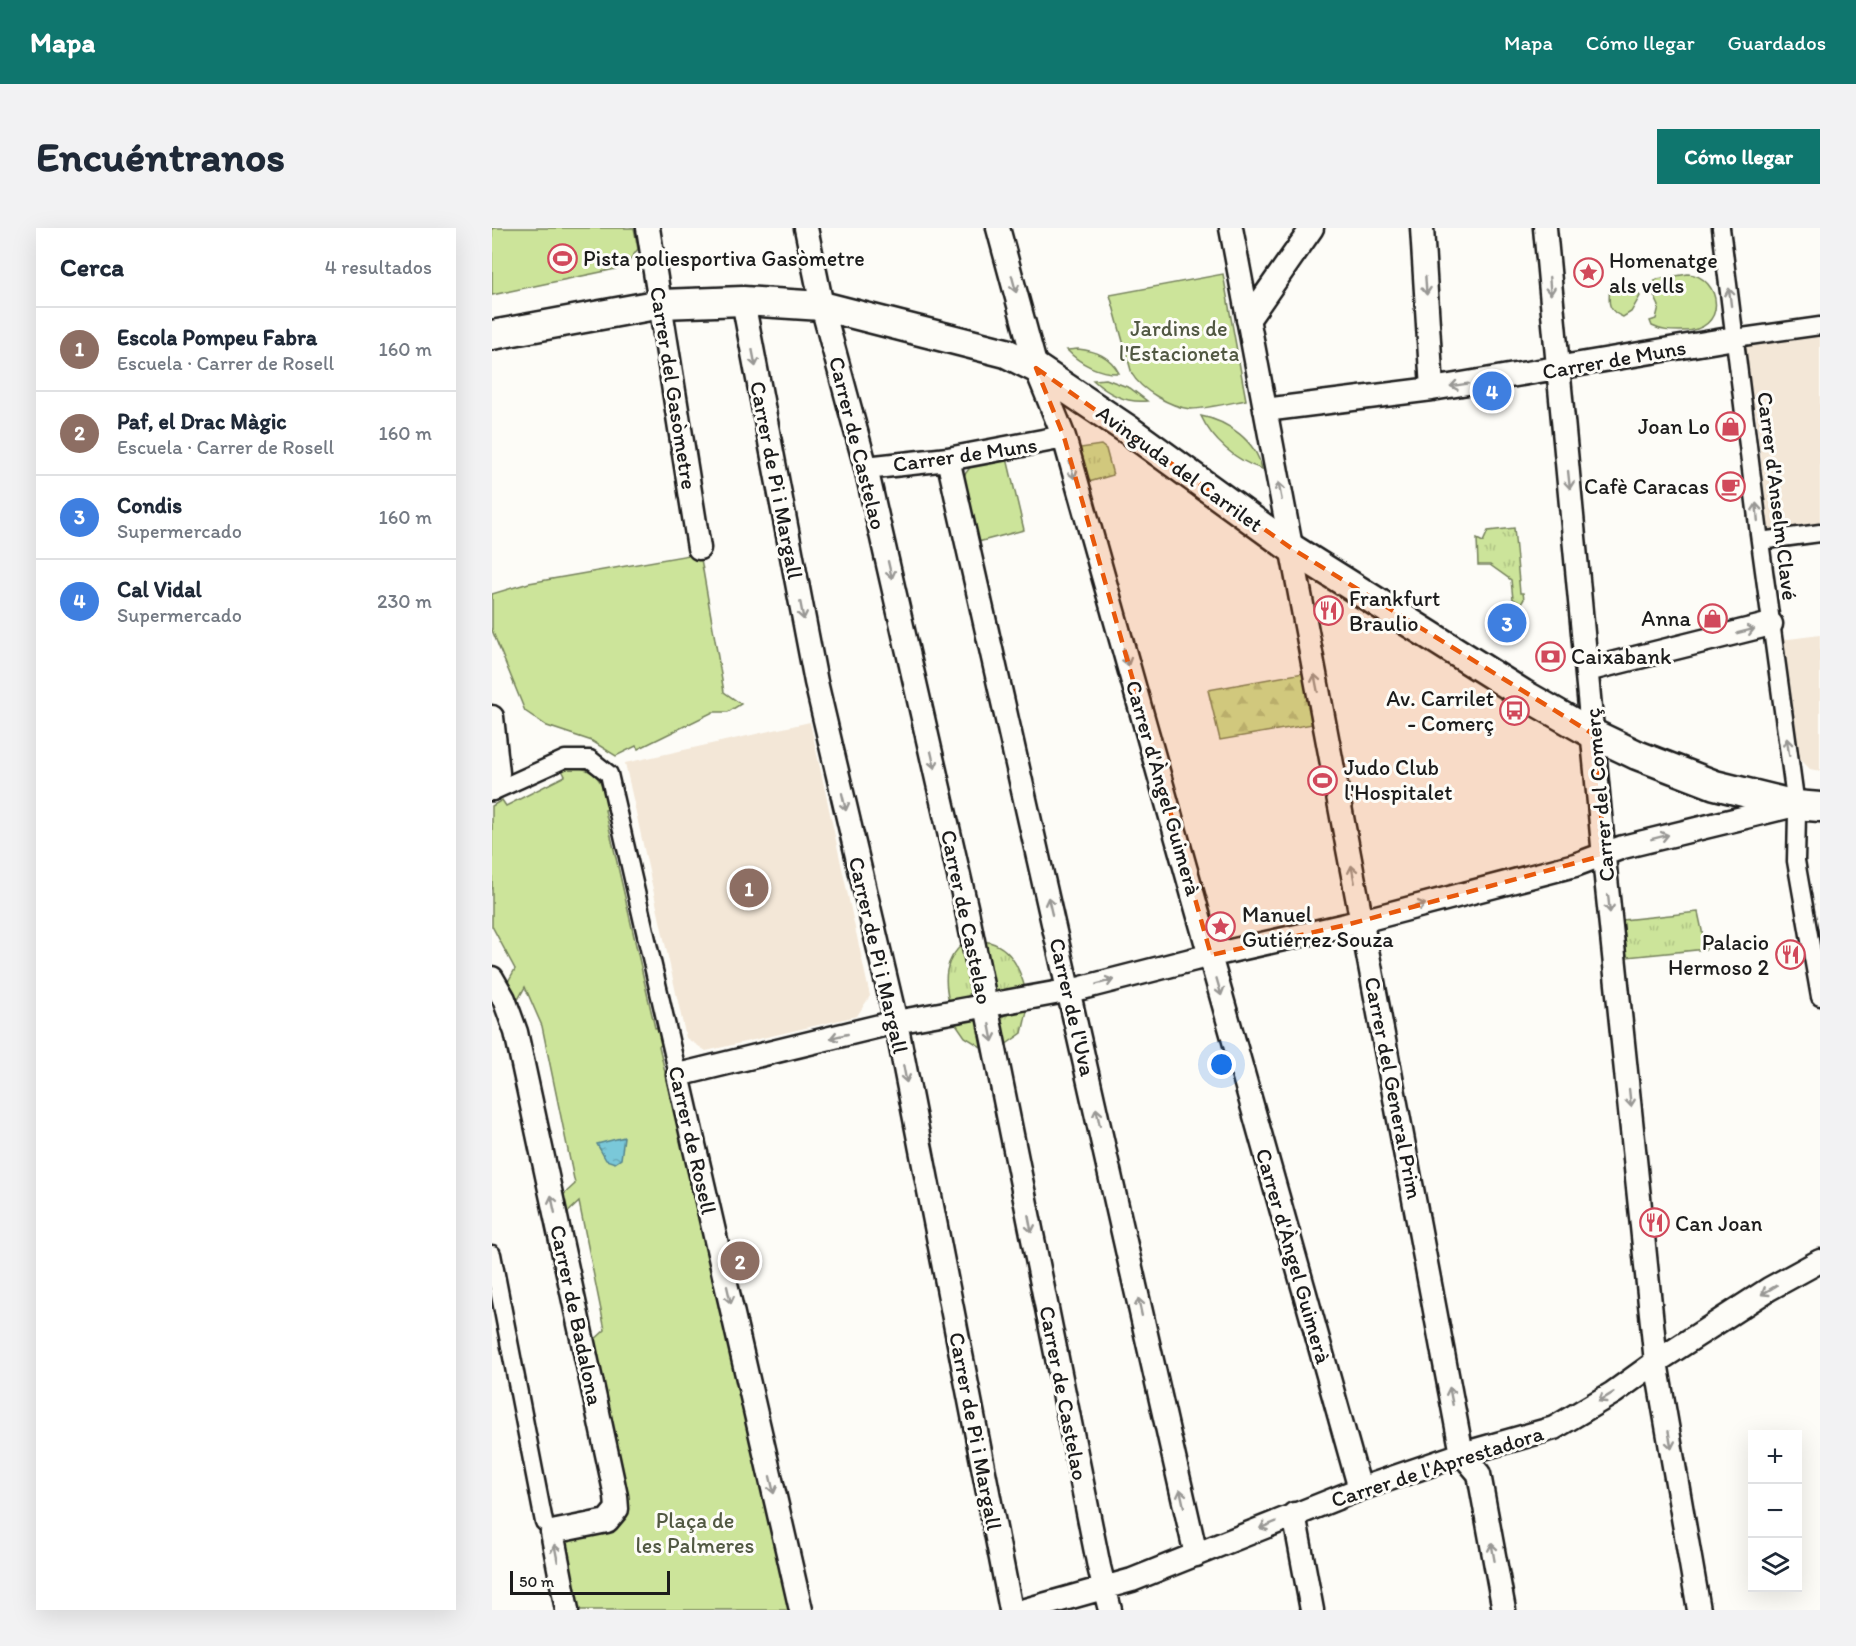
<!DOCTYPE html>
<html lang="es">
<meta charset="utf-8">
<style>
:root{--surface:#fff;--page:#f2f2f3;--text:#1f2937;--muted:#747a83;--line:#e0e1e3;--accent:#0f766e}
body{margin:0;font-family:Itim,sans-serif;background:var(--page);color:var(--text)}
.controls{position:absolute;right:18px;bottom:18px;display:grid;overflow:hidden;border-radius:0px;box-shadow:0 6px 24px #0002}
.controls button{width:54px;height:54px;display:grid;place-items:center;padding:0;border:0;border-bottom:2px solid var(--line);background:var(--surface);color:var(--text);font:30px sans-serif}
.scale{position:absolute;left:18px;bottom:15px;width:160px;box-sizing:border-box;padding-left:6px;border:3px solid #1c1c1c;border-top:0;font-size:16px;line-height:21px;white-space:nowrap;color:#1c1c1c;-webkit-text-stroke:4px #fdfcf7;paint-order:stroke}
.you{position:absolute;left:730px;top:837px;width:21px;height:21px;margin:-15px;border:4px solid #fff;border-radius:50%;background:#1a73e8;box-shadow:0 0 0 9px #1a73e833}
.badge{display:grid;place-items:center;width:39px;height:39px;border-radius:50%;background:var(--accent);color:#fff;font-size:20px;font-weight:700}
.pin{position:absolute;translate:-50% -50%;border:3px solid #fff;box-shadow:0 2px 6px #0006}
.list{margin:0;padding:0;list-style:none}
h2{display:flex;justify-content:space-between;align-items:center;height:78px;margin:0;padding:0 24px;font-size:26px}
h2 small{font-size:20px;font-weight:400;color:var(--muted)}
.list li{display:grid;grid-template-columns:39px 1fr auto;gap:18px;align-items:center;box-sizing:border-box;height:84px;padding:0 24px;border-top:2px solid var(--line)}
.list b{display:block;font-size:22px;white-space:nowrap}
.list p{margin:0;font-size:20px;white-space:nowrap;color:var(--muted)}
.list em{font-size:20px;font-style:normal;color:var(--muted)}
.icon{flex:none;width:33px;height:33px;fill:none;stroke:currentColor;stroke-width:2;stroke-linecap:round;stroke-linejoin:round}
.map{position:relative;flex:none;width:1328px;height:1382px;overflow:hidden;border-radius:0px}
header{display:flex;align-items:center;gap:36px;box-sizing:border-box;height:84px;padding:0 30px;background:var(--accent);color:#fff}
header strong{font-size:28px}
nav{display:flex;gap:33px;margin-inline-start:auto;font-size:21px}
.intro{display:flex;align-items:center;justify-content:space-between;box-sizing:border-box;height:144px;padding:0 36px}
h1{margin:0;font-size:42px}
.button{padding:15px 27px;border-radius:0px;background:var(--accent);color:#fff;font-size:21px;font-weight:700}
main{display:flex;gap:36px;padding:0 36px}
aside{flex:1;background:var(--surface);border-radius:0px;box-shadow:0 6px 24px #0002}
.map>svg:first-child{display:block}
.built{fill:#f3e7d7}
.grass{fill:url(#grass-tufts);stroke:#74805b;stroke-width:1.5}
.forest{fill:url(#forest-firs);stroke:#74805b;stroke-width:1.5}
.green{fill:#cce49a;stroke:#74805b;stroke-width:1.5}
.water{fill:url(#water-ripples);stroke:#54838d;stroke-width:1.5}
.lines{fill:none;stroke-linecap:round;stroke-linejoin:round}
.pedestrian-casing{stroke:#1c1c1c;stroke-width:21}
.minor-casing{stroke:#1c1c1c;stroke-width:27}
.tertiary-casing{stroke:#1c1c1c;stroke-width:33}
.pedestrian{stroke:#fdfcf7;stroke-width:16}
.minor{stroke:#fdfcf7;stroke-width:22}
.tertiary{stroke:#fdfcf7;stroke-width:28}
.oneway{stroke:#989794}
.marked{fill:#e8590c;fill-opacity:0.2;stroke:#e8590c;stroke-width:4.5;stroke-dasharray:12 8;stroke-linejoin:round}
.labels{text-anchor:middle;stroke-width:6;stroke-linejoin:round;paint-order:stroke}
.poi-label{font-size:22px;fill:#1c1c1c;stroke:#fdfcf7;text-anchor:start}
.park-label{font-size:22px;fill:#515842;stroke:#fdfcf7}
.street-label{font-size:22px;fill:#1c1c1c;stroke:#fdfcf7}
</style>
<header>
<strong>Mapa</strong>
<nav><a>Mapa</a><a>Cómo llegar</a><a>Guardados</a></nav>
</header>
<div class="intro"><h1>Encuéntranos</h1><a class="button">Cómo llegar</a></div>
<main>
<aside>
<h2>Cerca<small>4 resultados</small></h2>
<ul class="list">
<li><span class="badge" style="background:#8d6e63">1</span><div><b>Escola Pompeu Fabra</b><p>Escuela · Carrer de Rosell</p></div><em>160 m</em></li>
<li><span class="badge" style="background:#8d6e63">2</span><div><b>Paf, el Drac Màgic</b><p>Escuela · Carrer de Rosell</p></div><em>160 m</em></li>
<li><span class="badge" style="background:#3f7fe0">3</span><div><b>Condis</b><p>Supermercado</p></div><em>160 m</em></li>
<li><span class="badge" style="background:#3f7fe0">4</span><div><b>Cal Vidal</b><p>Supermercado</p></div><em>230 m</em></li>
</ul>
</aside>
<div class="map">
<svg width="1328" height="1382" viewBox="0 0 1328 1382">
<defs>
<pattern id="grass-tufts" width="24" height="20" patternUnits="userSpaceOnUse" patternTransform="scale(1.5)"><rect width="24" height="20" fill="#cce49a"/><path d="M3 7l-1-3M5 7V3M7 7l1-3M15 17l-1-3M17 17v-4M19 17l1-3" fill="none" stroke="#afc384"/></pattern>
<pattern id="forest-firs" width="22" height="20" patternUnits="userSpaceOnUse" patternTransform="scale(1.5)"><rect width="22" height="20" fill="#cce49a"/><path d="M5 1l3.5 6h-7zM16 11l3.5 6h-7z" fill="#afc384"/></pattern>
<pattern id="water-ripples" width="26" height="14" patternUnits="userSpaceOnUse" patternTransform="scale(1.5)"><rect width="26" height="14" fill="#7ac8d9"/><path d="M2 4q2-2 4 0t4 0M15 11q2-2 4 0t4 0" fill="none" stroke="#69abba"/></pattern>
</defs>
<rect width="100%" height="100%" fill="#fdfcf7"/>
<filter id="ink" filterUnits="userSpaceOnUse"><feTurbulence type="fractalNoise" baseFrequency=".0167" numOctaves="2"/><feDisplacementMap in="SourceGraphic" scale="12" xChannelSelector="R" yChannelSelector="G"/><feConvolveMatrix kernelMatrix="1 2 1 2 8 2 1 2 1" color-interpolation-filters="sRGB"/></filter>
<g filter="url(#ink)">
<path class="built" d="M 1328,101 L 1328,295 L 1325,295 L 1326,300 L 1277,305 L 1264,189 L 1251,112 Z
M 1328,407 L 1328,543 L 1318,541 L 1304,527 L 1289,412 Z
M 318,494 L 378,768 L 365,788 L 214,823 L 194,810 L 133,535 Z"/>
<path class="grass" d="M 609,217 L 614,221 L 621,247 L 597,254 L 588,220 Z
M 1022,300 L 1028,365 L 1031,365 L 1032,371 L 1029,376 L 1021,371 L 1019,352 L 998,337 L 986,337 L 985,311 L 991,314 L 996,303 Z
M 1206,684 L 1214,721 L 1135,729 L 1131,692 Z
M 489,713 C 517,714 528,740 534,764 L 503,767 Z
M 471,716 L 481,765 L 477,766 L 478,769 L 457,774 C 452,751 452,732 471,716 Z
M 536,779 L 530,805 L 513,817 L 509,790 L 517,784 Z
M 483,788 L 487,791 L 494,822 L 473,809 L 462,793 Z"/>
<path class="forest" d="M 811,445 L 821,496 L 728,512 L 716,462 Z"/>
<path class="green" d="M 0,0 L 142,0 L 146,21 L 133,39 L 0,67 Z
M 731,46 L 754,172 C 743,174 706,182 698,181 C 679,179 649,162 640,146 L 618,67 Z
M 1196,46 C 1229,48 1239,105 1188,103 C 1178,103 1170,103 1160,98 L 1158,93 L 1164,91 L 1167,78 L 1161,65 L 1161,55 L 1165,51 Z
M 1124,55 L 1137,56 L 1148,68 L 1139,84 L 1131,89 C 1116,83 1116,75 1118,60 Z
M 586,121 C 604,123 618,128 627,145 C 608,146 588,136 575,122 Z
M 614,151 L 638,160 L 655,173 C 634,175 616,166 601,152 Z
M 709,188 C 736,193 764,213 770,241 C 744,233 720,212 709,188 Z
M 515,230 L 532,302 L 486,314 L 471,249 L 482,234 Z
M 208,325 L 232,464 L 249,476 L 236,484 L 221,484 L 146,521 L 144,518 L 124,528 L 100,513 L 55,498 L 33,483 L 0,402 L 0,366 L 37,355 Z
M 75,540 C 104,536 112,556 119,580 L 113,582 L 163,800 L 169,799 L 173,816 L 167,818 L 297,1382 L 84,1382 L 71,1313 L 120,1300 L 99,1115 L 113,1102 L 87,974 L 73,987 L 69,969 L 83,956 L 50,798 L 33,759 L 23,777 L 13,759 L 23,741 L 0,698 L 0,578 L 10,572 L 14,578 L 73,548 L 70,542 Z"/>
<path class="water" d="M 132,909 L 129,931 L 123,935 L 114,932 L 105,916 Z"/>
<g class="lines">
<defs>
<path id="pedestrian" d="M 1229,0 L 1267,306 L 1305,585 L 1304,633 L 1328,769
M 1243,110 L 1328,98
M 1268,313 L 1328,305
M 0,564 L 73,531 L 98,531 L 117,546 L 186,847
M 0,1026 L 52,1294"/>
<path id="minor" d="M 156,0 L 207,320
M 314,0 L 330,78 L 374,240 L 475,683 L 607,1339 L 618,1382
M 506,0 L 544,140 L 572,209 L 868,1261
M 739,0 L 970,1226 L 987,1246 L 1012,1382
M 930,0 L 940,161
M 1053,0 L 1114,650 L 1164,1134 L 1207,1382
M 251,73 L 324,454 L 404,794 L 519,1382
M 756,92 L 820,0
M 773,182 L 940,161 L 1243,110
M 456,231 L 704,1327
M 374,240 L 456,231 L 572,209
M 1095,442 L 1279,396
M 0,489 L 6,545 L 0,561
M 0,750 L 12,771 L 24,804 L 124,1268 L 125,1281 L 115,1293 L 60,1304 L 75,1382
M 802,1286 L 820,1382
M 309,1382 L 186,847 L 404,794 L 590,760 L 703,731 L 854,697 L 1083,637 L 1131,619 L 1303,577
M 533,1382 L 640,1352 L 868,1261 L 970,1226 L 1062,1200 L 1121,1165 L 1164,1134 L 1277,1061 L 1328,1033"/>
<path id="tertiary" d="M 0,107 L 169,76 L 251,73 L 330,78 L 514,125 L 544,140 L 638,203 L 799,320 L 1031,466 L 1101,506 L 1145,527 L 1223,557 L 1304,577 L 1328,579"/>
</defs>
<use href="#pedestrian" class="pedestrian-casing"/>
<use href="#minor" class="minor-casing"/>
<use href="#tertiary" class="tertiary-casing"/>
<use href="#pedestrian" class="pedestrian"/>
<use href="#minor" class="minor"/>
<use href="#tertiary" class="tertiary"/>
</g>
<defs><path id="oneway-shaft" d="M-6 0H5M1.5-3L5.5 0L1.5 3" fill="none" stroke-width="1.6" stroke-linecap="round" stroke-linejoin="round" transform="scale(1.5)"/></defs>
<g class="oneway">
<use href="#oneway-shaft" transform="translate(522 56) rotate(75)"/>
<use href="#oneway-shaft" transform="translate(934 58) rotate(86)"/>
<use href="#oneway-shaft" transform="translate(1058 58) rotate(85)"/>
<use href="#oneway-shaft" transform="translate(1238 69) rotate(-97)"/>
<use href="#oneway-shaft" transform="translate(262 130) rotate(79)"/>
<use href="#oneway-shaft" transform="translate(967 157) rotate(171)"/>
<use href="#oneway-shaft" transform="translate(580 242) rotate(74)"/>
<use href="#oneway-shaft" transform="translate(1077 252) rotate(84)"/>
<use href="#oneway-shaft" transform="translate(788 263) rotate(-101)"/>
<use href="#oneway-shaft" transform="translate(1265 284) rotate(-95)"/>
<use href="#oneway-shaft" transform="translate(398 342) rotate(77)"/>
<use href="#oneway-shaft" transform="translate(310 383) rotate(79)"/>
<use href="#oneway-shaft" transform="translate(1254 403) rotate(-14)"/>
<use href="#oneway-shaft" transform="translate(634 429) rotate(74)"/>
<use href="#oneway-shaft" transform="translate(824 455) rotate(-101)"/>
<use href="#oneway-shaft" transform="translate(1296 519) rotate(-98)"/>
<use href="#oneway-shaft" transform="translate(441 532) rotate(77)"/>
<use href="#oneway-shaft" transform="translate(352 574) rotate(77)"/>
<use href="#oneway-shaft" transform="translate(1168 609) rotate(-14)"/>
<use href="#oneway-shaft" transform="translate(861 646) rotate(-101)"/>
<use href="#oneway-shaft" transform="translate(1117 676) rotate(84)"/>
<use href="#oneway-shaft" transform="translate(558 678) rotate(-103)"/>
<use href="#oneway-shaft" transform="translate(925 678) rotate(-14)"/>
<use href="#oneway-shaft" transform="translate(613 754) rotate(-15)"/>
<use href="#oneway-shaft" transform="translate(727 759) rotate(74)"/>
<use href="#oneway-shaft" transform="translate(499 805) rotate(79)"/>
<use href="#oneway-shaft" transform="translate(347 808) rotate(167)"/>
<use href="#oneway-shaft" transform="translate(413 846) rotate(79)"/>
<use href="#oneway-shaft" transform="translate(1138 870) rotate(84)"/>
<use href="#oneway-shaft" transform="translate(606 889) rotate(-102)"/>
<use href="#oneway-shaft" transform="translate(61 976) rotate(-102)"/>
<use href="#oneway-shaft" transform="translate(538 996) rotate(79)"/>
<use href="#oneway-shaft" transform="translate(1277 1062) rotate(149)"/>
<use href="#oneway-shaft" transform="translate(237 1067) rotate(77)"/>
<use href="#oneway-shaft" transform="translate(648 1079) rotate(-102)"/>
<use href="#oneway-shaft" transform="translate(959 1168) rotate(-101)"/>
<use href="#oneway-shaft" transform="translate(1114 1169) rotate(149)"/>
<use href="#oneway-shaft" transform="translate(1178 1212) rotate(80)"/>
<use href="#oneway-shaft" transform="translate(280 1257) rotate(77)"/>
<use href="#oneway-shaft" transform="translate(690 1270) rotate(-102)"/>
<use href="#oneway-shaft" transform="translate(776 1297) rotate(158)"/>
<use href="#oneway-shaft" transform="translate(1001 1324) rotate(-100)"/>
<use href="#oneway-shaft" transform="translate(64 1325) rotate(-101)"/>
</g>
</g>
<path class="marked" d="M 544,140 L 799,320 L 1101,506 L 1113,627 L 854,697 L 719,727 L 572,209 Z"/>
<defs>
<symbol id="stadium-ring" viewBox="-11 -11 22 22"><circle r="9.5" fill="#fdfcf7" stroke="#d1495b" stroke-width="1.5"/><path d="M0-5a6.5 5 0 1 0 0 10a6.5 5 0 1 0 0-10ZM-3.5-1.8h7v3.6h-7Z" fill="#d1495b"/></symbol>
<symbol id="sight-ring" viewBox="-11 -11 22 22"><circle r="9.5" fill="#fdfcf7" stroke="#d1495b" stroke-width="1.5"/><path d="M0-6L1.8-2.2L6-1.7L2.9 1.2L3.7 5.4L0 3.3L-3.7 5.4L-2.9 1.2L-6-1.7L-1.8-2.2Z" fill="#d1495b"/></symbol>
<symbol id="shop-ring" viewBox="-11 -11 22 22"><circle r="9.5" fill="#fdfcf7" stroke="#d1495b" stroke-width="1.5"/><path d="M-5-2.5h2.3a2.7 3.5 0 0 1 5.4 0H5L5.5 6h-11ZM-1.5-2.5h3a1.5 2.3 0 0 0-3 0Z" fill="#d1495b"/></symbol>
<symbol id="cafe-ring" viewBox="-11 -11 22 22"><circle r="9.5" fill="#fdfcf7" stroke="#d1495b" stroke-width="1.5"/><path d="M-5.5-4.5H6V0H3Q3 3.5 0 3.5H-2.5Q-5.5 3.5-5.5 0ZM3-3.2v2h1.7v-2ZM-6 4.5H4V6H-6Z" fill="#d1495b"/></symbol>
<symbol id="restaurant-ring" viewBox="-11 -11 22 22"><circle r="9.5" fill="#fdfcf7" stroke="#d1495b" stroke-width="1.5"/><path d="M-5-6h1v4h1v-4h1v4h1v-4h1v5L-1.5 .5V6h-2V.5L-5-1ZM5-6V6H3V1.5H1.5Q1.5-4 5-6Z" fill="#d1495b"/></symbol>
<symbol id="bank-ring" viewBox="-11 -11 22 22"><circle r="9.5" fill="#fdfcf7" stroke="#d1495b" stroke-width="1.5"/><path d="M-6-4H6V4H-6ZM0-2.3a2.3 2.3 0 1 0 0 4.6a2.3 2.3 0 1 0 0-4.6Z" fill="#d1495b"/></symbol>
<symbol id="bus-ring" viewBox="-11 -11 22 22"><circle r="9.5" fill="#fdfcf7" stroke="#d1495b" stroke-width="1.5"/><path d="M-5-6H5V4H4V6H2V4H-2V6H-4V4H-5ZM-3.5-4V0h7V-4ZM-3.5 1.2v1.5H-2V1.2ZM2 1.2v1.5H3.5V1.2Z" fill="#d1495b"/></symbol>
</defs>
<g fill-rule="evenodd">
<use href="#stadium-ring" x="54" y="14" width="33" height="33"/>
<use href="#sight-ring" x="1080" y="28" width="33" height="33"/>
<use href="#shop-ring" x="1222" y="182" width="33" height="33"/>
<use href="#cafe-ring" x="1222" y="242" width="33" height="33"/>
<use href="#restaurant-ring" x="820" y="366" width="33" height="33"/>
<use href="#shop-ring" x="1204" y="374" width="33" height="33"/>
<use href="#bank-ring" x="1042" y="412" width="33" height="33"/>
<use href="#bus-ring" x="1006" y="466" width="33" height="33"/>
<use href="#stadium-ring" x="814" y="536" width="33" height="33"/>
<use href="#sight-ring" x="712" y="682" width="33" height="33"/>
<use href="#restaurant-ring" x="1282" y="710" width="33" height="33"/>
<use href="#restaurant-ring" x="1146" y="978" width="33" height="33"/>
</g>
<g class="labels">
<g class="poi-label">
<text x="91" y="38">Pista poliesportiva Gasòmetre</text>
<text x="1117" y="40">Homenatge<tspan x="1117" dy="25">als vells</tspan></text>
<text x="1218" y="206" text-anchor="end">Joan Lo</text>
<text x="1217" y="266" text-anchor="end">Cafè Caracas</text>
<text x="857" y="378">Frankfurt<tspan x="857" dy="25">Braulio</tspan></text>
<text x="1199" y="398" text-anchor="end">Anna</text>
<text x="1079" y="436">Caixabank</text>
<text x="1002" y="478" text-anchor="end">Av. Carrilet<tspan x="1002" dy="25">- Comerç</tspan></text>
<text x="852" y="547">Judo Club<tspan x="852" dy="25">l'Hospitalet</tspan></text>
<text x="750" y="694">Manuel<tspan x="750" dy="25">Gutiérrez Souza</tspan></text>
<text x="1277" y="722" text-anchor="end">Palacio<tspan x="1277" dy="25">Hermoso 2</tspan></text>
<text x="1183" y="1003">Can Joan</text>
</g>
<g class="park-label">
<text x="687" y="108">Jardins de<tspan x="687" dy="25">l'Estacioneta</tspan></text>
<text x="203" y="1300">Plaça de<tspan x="203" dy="25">les Palmeres</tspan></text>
</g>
<g class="street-label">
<text transform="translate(1122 131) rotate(-10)" y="8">Carrer de Muns</text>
<text transform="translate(182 160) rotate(81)" y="8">Carrer del Gasòmetre</text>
<text transform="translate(366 215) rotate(76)" y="8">Carrer de Castelao</text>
<text transform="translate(473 226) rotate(-8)" y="8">Carrer de Muns</text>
<text transform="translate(688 240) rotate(36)" y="8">Avinguda del Carrilet</text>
<text transform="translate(285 252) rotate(79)" y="8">Carrer de Pi i Margall</text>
<text transform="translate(1286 268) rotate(83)" y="8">Carrer d'Anselm Clavé</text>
<text transform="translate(672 560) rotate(74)" y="8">Carrer d'Àngel Guimerà</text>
<text transform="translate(1107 567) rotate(-95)" y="8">Carrer del Comerç</text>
<text transform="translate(475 689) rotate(78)" y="8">Carrer de Castelao</text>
<text transform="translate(387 727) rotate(77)" y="8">Carrer de Pi i Margall</text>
<text transform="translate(581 779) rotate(77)" y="8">Carrer de l'Uva</text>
<text transform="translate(902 860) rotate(79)" y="8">Carrer del General Prim</text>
<text transform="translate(201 912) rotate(77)" y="8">Carrer de Rosell</text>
<text transform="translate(802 1028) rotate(74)" y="8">Carrer d'Àngel Guimerà</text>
<text transform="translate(85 1087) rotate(78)" y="8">Carrer de Badalona</text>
<text transform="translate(572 1165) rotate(79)" y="8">Carrer de Castelao</text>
<text transform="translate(484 1203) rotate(79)" y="8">Carrer de Pi i Margall</text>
<text transform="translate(945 1238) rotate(-18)" y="8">Carrer de l'Aprestadora</text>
</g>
</g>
</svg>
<div class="controls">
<button>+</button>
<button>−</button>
<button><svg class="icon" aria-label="layers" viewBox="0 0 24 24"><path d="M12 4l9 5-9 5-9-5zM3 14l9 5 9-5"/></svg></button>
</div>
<div class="scale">50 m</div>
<div class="you"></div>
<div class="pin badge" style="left:257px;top:660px;background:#8d6e63">1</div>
<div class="pin badge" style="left:248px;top:1033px;background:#8d6e63">2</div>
<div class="pin badge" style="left:1015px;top:395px;background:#3f7fe0">3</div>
<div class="pin badge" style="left:1000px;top:163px;background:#3f7fe0">4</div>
</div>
</main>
